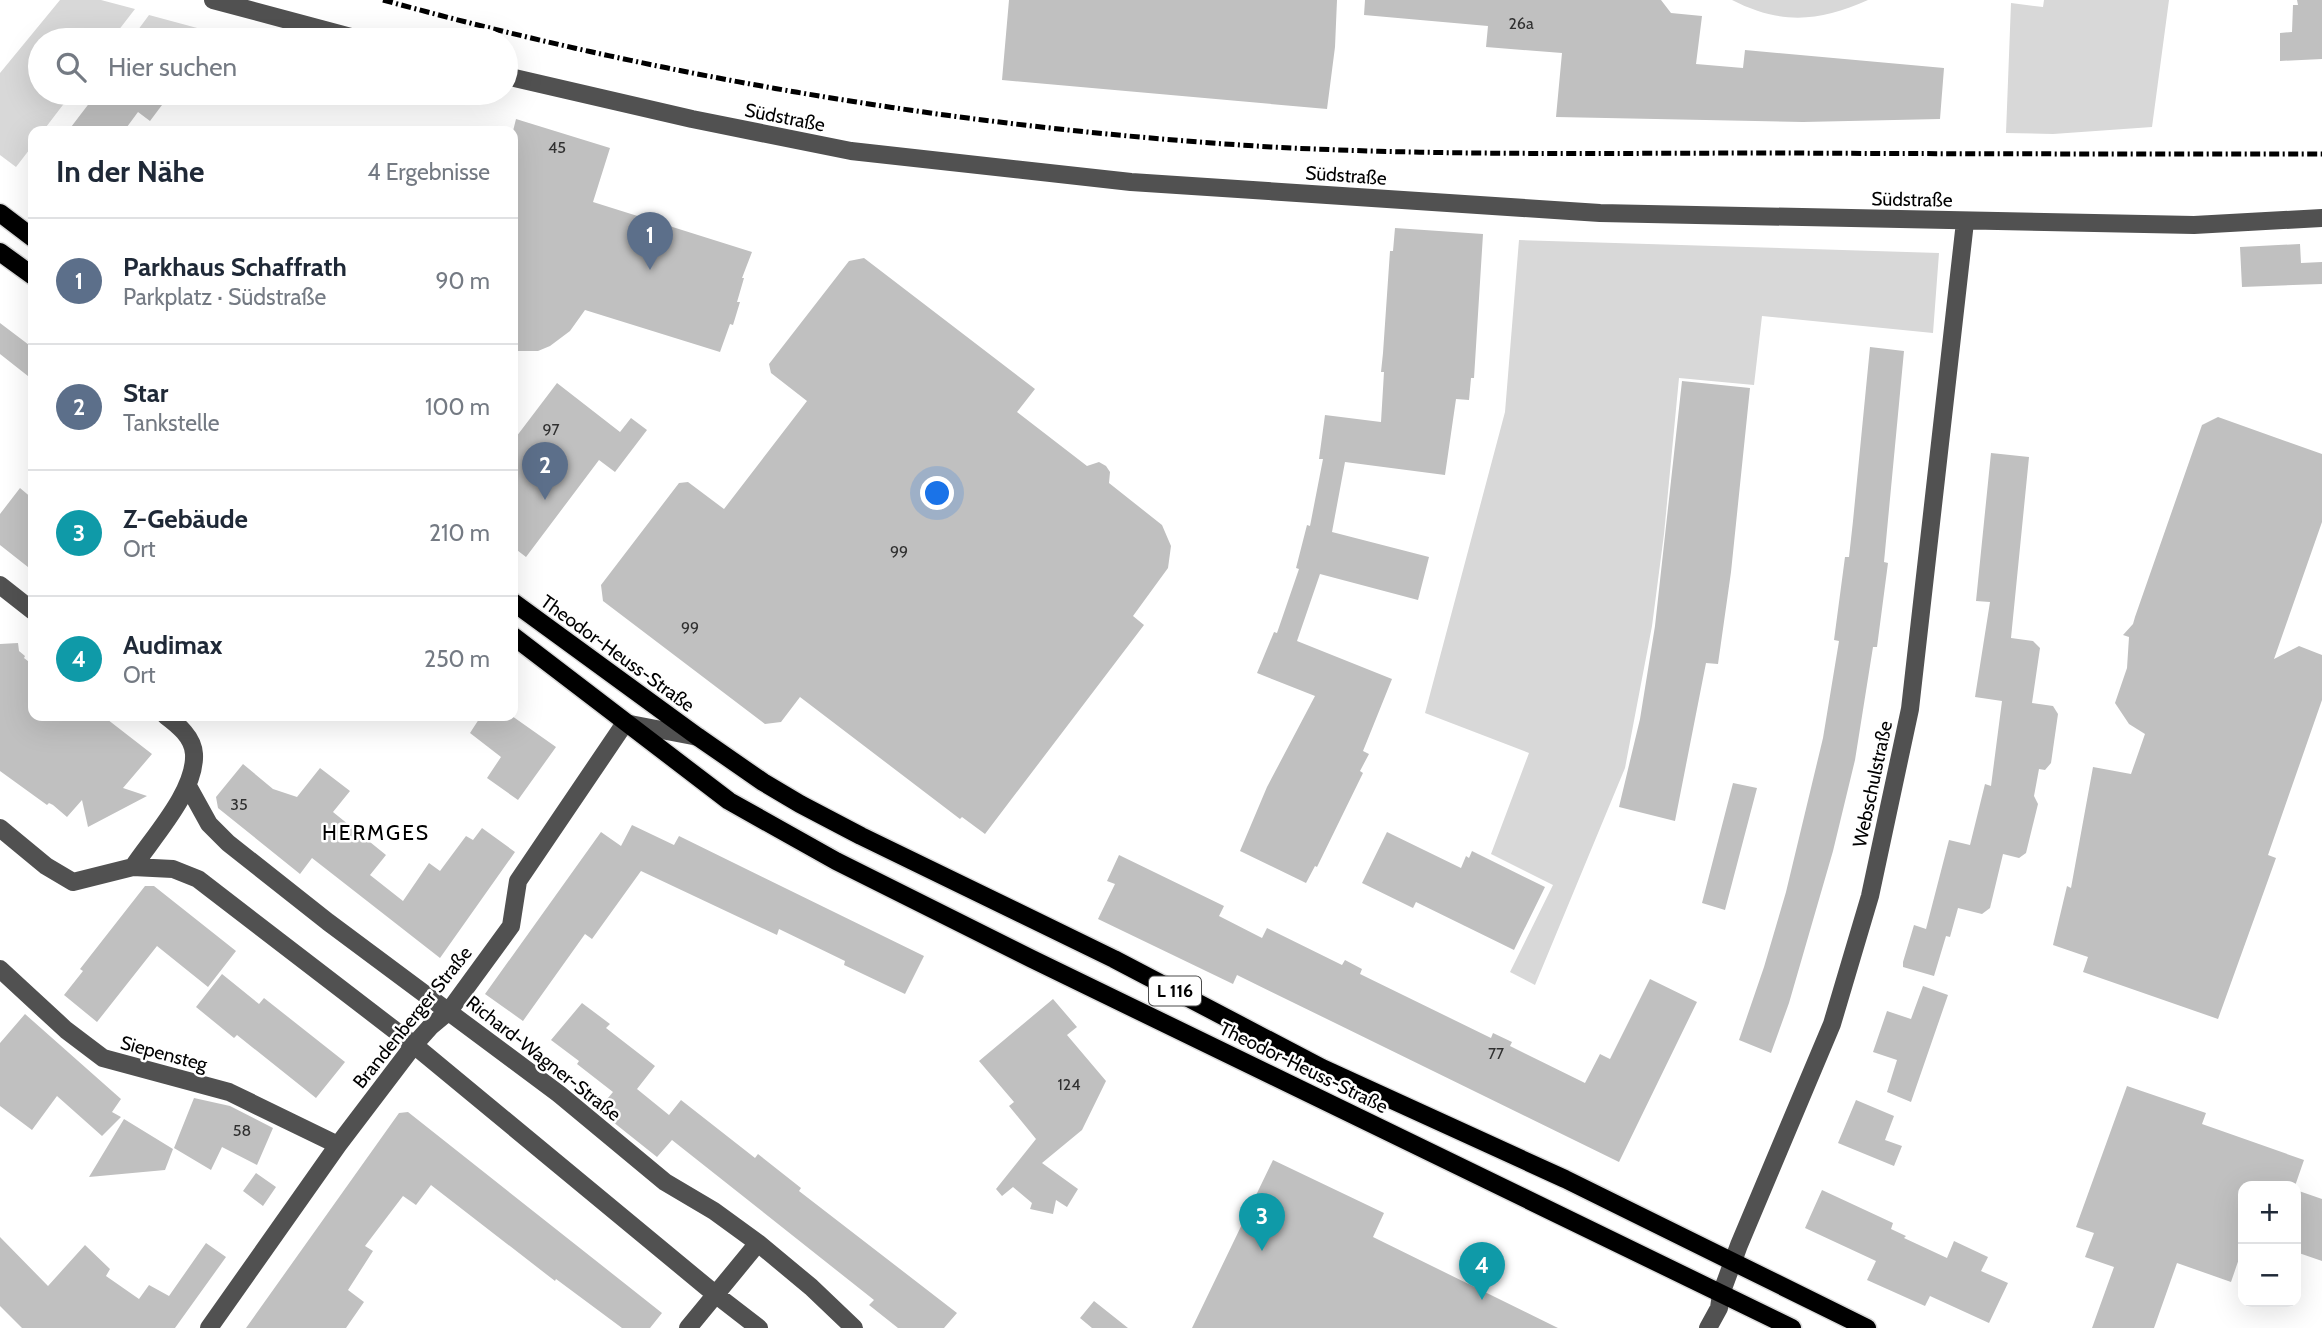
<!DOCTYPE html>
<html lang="de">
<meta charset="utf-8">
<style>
:root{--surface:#fff;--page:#f2f2f3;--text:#1f2937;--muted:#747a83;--line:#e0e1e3;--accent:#7c3aed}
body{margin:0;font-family:Cabin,sans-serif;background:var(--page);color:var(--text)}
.controls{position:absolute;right:21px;bottom:21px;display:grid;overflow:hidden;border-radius:14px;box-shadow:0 7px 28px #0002}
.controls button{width:63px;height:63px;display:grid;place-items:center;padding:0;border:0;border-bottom:2px solid var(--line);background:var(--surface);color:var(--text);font:35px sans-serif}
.you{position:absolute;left:938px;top:494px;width:24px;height:24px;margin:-18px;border:5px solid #fff;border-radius:50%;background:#1a73e8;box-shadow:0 0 0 10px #1a73e833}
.badge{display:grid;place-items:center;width:46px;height:46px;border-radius:50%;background:var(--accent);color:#fff;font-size:23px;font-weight:700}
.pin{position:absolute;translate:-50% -58px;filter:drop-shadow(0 2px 4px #0008)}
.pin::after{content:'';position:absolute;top:37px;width:24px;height:21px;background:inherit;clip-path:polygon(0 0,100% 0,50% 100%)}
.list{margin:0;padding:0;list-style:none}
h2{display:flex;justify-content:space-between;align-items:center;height:91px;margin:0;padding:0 28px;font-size:30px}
h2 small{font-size:23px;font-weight:400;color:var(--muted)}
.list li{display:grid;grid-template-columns:46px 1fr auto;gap:21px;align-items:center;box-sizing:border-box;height:126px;padding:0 28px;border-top:2px solid var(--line)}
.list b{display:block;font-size:26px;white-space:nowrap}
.list p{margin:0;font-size:23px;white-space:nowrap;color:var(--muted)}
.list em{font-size:23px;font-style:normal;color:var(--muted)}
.icon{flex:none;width:38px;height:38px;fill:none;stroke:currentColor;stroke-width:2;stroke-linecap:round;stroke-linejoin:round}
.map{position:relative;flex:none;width:2322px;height:1328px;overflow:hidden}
.search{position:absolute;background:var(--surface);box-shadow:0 7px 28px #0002;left:28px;top:28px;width:490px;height:77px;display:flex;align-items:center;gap:18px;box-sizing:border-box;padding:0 24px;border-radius:38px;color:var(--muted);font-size:26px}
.panel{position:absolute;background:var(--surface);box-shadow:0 7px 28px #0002;left:28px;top:126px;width:490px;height:595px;border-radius:14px}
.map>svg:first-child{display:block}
.green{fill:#d8d8d8}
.building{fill:#c0c0c0}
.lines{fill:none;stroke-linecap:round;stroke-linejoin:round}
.major-casing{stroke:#dbdbdb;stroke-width:21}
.minor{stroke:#515151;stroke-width:18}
.major{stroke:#000;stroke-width:18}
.rail{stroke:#000;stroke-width:5;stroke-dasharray:10 3.5 2 3.5;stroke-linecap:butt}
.labels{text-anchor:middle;stroke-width:5;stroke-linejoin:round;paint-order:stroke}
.number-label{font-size:16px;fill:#303030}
.shield{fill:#fff;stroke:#4c4c4c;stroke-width:2}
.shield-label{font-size:18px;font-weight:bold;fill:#000}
.street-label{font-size:19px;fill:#000;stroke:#fff}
.neighbourhood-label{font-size:21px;letter-spacing:2px;fill:#000;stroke:#fff}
</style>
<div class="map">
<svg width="2322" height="1328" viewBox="0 0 2322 1328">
<rect width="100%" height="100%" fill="#fff"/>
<path class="green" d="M 60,0 L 101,0 L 135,9 L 111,40 L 40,40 L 40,93 L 72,93 L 43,131 L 33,131 L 33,145 L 16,167 L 0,155 L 0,73 Z
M 1732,0 L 1868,0 C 1819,22 1781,25 1732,0 Z
M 2044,0 L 2169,0 L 2152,127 L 2053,134 L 2006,133 L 2011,3 L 2043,7 Z
M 149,15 L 212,32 L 210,40 L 144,40 L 135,34 Z
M 1519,240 L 1939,253 L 1933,333 L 1762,316 L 1754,385 L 1679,378 L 1664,534 L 1652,626 L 1625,768 L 1535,985 L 1510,972 L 1553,885 L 1491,854 L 1529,753 L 1425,713 L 1505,412 Z"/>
<path class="building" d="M 1009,0 L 1337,0 L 1335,47 L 1327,109 L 1002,80 Z
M 1365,0 L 1661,0 L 1671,13 L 1702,16 L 1696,64 L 1743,68 L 1745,50 L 1944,68 L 1940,119 L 1803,122 L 1556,117 L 1562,53 L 1486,47 L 1488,26 L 1364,15 Z
M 2297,0 L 2322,0 L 2322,59 L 2280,61 L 2280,33 L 2292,32 L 2293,5 L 2298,5 Z
M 97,93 L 171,93 L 150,121 L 138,112 L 124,131 L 68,131 Z
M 516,119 L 610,148 L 593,202 L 752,252 L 742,278 L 744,278 L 737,302 L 740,302 L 733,325 L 730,324 L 720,352 L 585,310 L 570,331 L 550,346 L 538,351 L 513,351 L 513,131 Z
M 1395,228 L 1483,234 L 1474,378 L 1471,378 L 1469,400 L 1456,399 L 1445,475 L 1345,462 L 1332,532 L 1429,557 L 1418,600 L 1320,574 L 1297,641 L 1392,679 L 1363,751 L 1369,754 L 1360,771 L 1363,773 L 1317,867 L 1315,866 L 1306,883 L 1240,851 L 1267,787 L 1315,696 L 1257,673 L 1274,632 L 1277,633 L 1299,569 L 1296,568 L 1307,525 L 1310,526 L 1323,459 L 1319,459 L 1325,415 L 1381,422 L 1384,372 L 1381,372 L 1383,353 L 1390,251 L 1393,251 Z
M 2300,244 L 2301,263 L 2322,262 L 2322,284 L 2242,287 L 2240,247 Z
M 864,258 L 1035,389 L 1017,412 L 1087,466 L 1099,462 L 1106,466 L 1110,472 L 1109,483 L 1162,525 L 1171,546 L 1168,568 L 1133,616 L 1144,625 L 985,834 L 962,817 L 960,819 L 800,697 L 781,722 L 765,724 L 603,601 L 601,585 L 679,483 L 688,482 L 724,509 L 807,401 L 771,373 L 769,364 L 849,261 Z
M 0,323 L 33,348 L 33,380 L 0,354 Z
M 1870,347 L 1904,351 L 1884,562 L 1888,563 L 1877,647 L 1873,647 L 1855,760 L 1833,851 L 1789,1003 L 1771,1053 L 1739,1040 L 1764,967 L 1786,892 L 1823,738 L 1839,641 L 1834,640 L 1845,557 L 1849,557 L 1853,521 Z
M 1682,381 L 1750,388 L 1731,572 L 1718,664 L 1706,663 L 1675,821 L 1619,807 L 1640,719 L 1655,626 Z
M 557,383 L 620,432 L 631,418 L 647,430 L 615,472 L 599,460 L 526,557 L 513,547 L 513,441 Z
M 2218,417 L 2322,454 L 2322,522 L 2274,659 L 2299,646 L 2322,655 L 2322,700 L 2268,855 L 2276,858 L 2218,1019 L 2083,972 L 2088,957 L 2053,945 L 2067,886 L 2071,888 L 2093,767 L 2131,774 L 2145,734 L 2129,724 L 2115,703 L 2127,668 L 2129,637 L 2123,635 L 2133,624 L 2135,617 L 2202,425 Z
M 1991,453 L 2029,457 L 2011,638 L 2033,641 L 2040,648 L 2032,703 L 2053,706 L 2058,714 L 2051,763 L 2045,770 L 2039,769 L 2034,796 L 2038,804 L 2026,853 L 2019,858 L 2003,854 L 1990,908 L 1982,914 L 1958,908 L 1950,937 L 1946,936 L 1934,976 L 1903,967 L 1903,962 L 1914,925 L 1926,929 L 1949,840 L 1970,845 L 1985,784 L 1991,786 L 2002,701 L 1975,697 L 1990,602 L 1976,601 Z
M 20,488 L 33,499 L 33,571 L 0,545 L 0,514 Z
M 18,643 L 19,651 L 25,656 L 24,658 L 33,665 L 33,716 L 103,716 L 152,754 L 123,788 L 147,796 L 88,827 L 82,800 L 67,817 L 53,805 L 49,803 L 47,805 L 0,771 L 0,644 Z
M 481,716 L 512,716 L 556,747 L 518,800 L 487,778 L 501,757 L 470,733 Z
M 243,764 L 273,789 L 297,797 L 320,768 L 350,791 L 333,812 L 386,855 L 370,875 L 403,901 L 429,863 L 440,871 L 466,836 L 473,840 L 482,828 L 515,852 L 440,958 L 312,858 L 300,874 L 218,808 L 216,797 Z
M 1733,783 L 1757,788 L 1725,910 L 1702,903 Z
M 632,825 L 674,845 L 679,836 L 924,956 L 905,994 L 844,965 L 845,961 L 779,929 L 777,935 L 641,871 L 592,939 L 585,934 L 523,1021 L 485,994 L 601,832 L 621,846 Z
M 1387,832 L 1461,868 L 1466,856 L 1469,858 L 1472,851 L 1545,887 L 1514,950 L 1416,902 L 1413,908 L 1362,883 Z
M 1119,855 L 1224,906 L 1219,916 L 1262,938 L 1267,928 L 1342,965 L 1345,960 L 1362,969 L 1360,974 L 1491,1038 L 1493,1033 L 1512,1042 L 1510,1046 L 1585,1083 L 1600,1054 L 1610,1059 L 1650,979 L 1697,1002 L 1619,1162 L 1237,975 L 1233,984 L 1098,919 L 1115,884 L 1107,881 Z
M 145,886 L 154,886 L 236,951 L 208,987 L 157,946 L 97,1022 L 64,995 L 83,971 L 80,969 Z
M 222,974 L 259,1004 L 264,998 L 345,1062 L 316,1098 L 237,1035 L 234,1038 L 196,1007 Z
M 1923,986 L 1948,995 L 1911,1102 L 1887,1092 L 1897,1060 L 1873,1052 L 1887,1011 L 1911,1019 Z
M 1053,999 L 1077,1027 L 1067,1035 L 1106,1081 L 1082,1130 L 1042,1163 L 1078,1189 L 1067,1207 L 1056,1200 L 1053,1214 L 1030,1209 L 1032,1203 L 1013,1187 L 1002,1196 L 996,1189 L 1036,1139 L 1009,1106 L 1014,1102 L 979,1061 Z
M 582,1003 L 610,1024 L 606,1028 L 655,1066 L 637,1089 L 669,1115 L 681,1100 L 755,1158 L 758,1154 L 801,1188 L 799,1191 L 957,1313 L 944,1328 L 898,1328 L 869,1305 L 874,1300 L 672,1140 L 657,1157 L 598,1110 L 613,1092 L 577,1064 L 579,1061 L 551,1040 Z
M 25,1014 L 121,1099 L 112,1112 L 121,1117 L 102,1136 L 57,1096 L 32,1130 L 0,1106 L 0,1043 Z
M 2127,1086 L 2206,1113 L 2202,1124 L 2304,1160 L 2295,1186 L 2243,1186 L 2243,1247 L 2231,1282 L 2177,1263 L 2154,1328 L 2092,1328 L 2114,1267 L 2085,1257 L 2094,1233 L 2076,1227 Z
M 194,1098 L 230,1106 L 273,1128 L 257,1165 L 222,1147 L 211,1170 L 174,1148 Z
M 1856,1100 L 1894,1116 L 1885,1140 L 1902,1146 L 1894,1166 L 1838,1143 Z
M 408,1112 L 662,1313 L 650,1328 L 622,1328 L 556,1279 L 555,1281 L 431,1185 L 416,1205 L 403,1196 L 365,1246 L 373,1251 L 348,1290 L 364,1302 L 346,1328 L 246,1328 L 399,1113 Z
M 124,1119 L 173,1149 L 165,1170 L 89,1177 Z
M 1273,1160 L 1384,1213 L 1373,1237 L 1558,1328 L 1192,1328 Z
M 256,1173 L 276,1187 L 263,1206 L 243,1191 Z
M 1822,1190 L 1893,1223 L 1891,1229 L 1906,1236 L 1904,1238 L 1947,1258 L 1954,1241 L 1988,1257 L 1981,1271 L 2008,1283 L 1989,1323 L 1930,1296 L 1925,1306 L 1867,1280 L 1876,1261 L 1805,1228 Z
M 2296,1190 L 2322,1199 L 2322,1261 L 2296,1252 Z
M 0,1237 L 48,1286 L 85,1245 L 110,1269 L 106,1276 L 139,1299 L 149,1285 L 169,1296 L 206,1243 L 226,1257 L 175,1328 L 22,1328 L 0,1306 Z
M 1094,1301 L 1128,1328 L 1092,1328 L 1080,1318 Z"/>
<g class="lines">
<defs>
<path id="major" d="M 0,213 L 33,238
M 0,252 L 33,276
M 513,602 L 698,737 L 763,782 L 800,804 L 861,836 L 1114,959 L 1322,1068 L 1565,1179 L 1867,1328
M 513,636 L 729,801 L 836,861 L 1032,959 L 1792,1328"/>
</defs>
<use href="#major" class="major-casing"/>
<path class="minor" d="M 213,0 L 362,40
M 506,76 L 692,119 L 851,151 L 1131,182 L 1600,213 L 2194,225 L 2322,218
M 0,585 L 33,611
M 188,786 L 209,824 L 228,843 L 328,922 L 559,1094 L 665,1182 L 714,1211 L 758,1243 L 811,1287 L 854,1328
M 0,828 L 46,866 L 73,882 L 133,867 L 173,869 L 198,879 L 414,1045 L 715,1294 L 759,1328
M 133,867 C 153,837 196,791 194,754 C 193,737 178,725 166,716
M 0,969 L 66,1030 L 103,1058 L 229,1092 L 338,1145
M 209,1328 L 338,1145 L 414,1045 L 431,1026 L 449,1011 L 511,926 L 518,881 L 625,723 L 698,737
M 688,1328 L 758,1243
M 1708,1328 L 1719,1308 L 1721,1294 L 1739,1245 L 1832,1024 L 1870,896 L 1910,709 L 1965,222"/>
<use href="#major" class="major"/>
<path class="rail" d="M 383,0 C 673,80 972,129 1272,147 C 1442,156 1612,153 1782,153 C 1962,154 2142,154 2322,154"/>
</g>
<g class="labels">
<g class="number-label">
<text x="1521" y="29">26a</text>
<text x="557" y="153">45</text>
<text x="551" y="435">97</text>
<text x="899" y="557">99</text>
<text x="690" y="633">99</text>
<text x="239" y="810">35</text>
<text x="1496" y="1059">77</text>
<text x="1069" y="1090">124</text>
<text x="242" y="1136">58</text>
</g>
<rect class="shield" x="1149" y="976.5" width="52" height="29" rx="5"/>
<g class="shield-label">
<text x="1175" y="997">L 116</text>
</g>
<g class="street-label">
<text transform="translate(785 117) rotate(11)" y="7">Südstraße</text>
<text transform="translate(1346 175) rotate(4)" y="7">Südstraße</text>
<text transform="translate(1912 199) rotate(1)" y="7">Südstraße</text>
<text transform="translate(618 653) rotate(36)" y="7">Theodor-Heuss-Straße</text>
<text transform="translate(1872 784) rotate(-78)" y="7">Webschulstraße</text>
<text transform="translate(412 1017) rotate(-51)" y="7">Brandenberger Straße</text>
<text transform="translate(164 1053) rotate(15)" y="7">Siepensteg</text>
<text transform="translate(544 1058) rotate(38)" y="7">Richard-Wagner-Straße</text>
<text transform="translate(1304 1067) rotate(26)" y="7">Theodor-Heuss-Straße</text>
</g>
<g class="neighbourhood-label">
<text x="376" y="840">HERMGES</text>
</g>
</g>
</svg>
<div class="controls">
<button>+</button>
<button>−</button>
</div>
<div class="you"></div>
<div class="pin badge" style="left:650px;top:270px;background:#5c6f8a">1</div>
<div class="pin badge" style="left:545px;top:500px;background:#5c6f8a">2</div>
<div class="pin badge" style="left:1262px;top:1251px;background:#0f9aa8">3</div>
<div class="pin badge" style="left:1482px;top:1300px;background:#0f9aa8">4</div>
<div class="search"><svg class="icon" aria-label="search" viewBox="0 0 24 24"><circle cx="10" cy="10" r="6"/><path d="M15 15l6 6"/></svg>Hier suchen</div>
<section class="panel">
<h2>In der Nähe<small>4 Ergebnisse</small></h2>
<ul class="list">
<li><span class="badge" style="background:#5c6f8a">1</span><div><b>Parkhaus Schaffrath</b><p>Parkplatz · Südstraße</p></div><em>90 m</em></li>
<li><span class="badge" style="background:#5c6f8a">2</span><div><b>Star</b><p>Tankstelle</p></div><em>100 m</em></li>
<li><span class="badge" style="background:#0f9aa8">3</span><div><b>Z-Gebäude</b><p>Ort</p></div><em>210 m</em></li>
<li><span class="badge" style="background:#0f9aa8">4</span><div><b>Audimax</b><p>Ort</p></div><em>250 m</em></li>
</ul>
</section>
</div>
